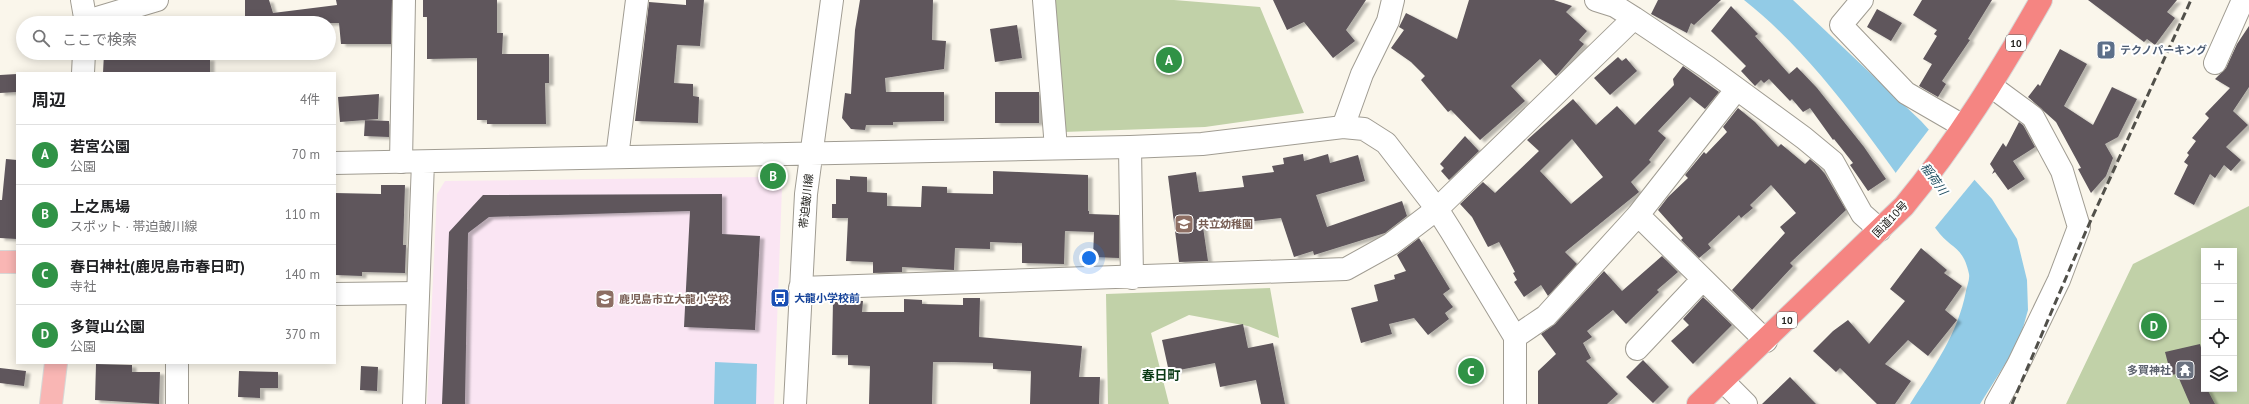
<!DOCTYPE html>
<html lang="ja">
<meta charset="utf-8">
<style>
:root{--surface:#fff;--page:#f2f2f2;--text:#202124;--muted:#757577;--line:#e0e0e0;--accent:#309246}
body{margin:0;font-family:"PT Sans","Noto Sans JP",sans-serif;background:var(--page);color:var(--text)}
.controls{position:absolute;right:12px;bottom:12px;display:grid;overflow:hidden;border-radius:0px;box-shadow:0 2px 10px #0003}
.controls button{width:36px;height:36px;display:grid;place-items:center;padding:0;border:0;border-bottom:1px solid var(--line);background:var(--surface);color:var(--text);font:20px sans-serif}
.you{position:absolute;left:1089px;top:258px;width:14px;height:14px;margin:-10px;border:3px solid #fff;border-radius:50%;background:#1a73e8;box-shadow:0 0 0 6px #1a73e833}
.badge{display:grid;place-items:center;width:26px;height:26px;border-radius:50%;background:var(--accent);color:#fff;font-size:13px;font-weight:700}
.pin{position:absolute;translate:-50% -50%;border:2px solid #fff;box-shadow:0 1px 4px #0006}
.list{margin:0;padding:0;list-style:none}
h2{display:flex;justify-content:space-between;align-items:center;height:52px;margin:0;padding:0 16px;font-size:17px}
h2 small{font-size:13px;font-weight:400;color:var(--muted)}
.list li{display:grid;grid-template-columns:26px 1fr auto;gap:12px;align-items:center;box-sizing:border-box;height:60px;padding:0 16px;border-top:1px solid var(--line)}
.list b{display:block;font-size:15px;white-space:nowrap}
.list p{margin:0;font-size:13px;white-space:nowrap;color:var(--muted)}
.list em{font-size:13px;font-style:normal;color:var(--muted)}
.icon{flex:none;width:22px;height:22px;fill:none;stroke:currentColor;stroke-width:2;stroke-linecap:round;stroke-linejoin:round}
.map{position:relative;flex:none;width:2249px;height:404px;overflow:hidden}
.search{position:absolute;background:var(--surface);box-shadow:0 2px 10px #0003;left:16px;top:16px;width:320px;height:44px;display:flex;align-items:center;gap:10px;box-sizing:border-box;padding:0 14px;border-radius:22px;color:var(--muted);font-size:15px}
.panel{position:absolute;background:var(--surface);box-shadow:0 2px 10px #0003;left:16px;top:72px;width:320px;height:292px;border-radius:0px}
.map>svg:first-child{display:block}
.education{fill:#fae5f3}
.green{fill:#c1d1a8;fill-rule:evenodd}
.water{fill:#92cbe6}
.pier{fill:#faf6eb}
.building{fill:#5e565c;fill-rule:evenodd;filter:url(#shadow)}
.lines{fill:none;stroke-linecap:round;stroke-linejoin:round}
.street-casing{stroke:#a09c92;stroke-width:24}
.secondary-casing{stroke:#a09c92;stroke-width:24}
.primary-casing{stroke:#d7d7d6;stroke-width:24}
.highway-casing{stroke:#d7d7d6;stroke-width:24}
.street{stroke:#fff;stroke-width:22}
.secondary{stroke:#fff;stroke-width:22}
.primary{stroke:#f9b6b4;stroke-width:22}
.highway{stroke:#f58582;stroke-width:22}
.rail{stroke:#51504a;stroke-width:3;stroke-dasharray:8 4;stroke-linecap:butt}
.labels{text-anchor:middle;stroke-width:4;stroke-linejoin:round;paint-order:stroke}
.shield{fill:#fff;stroke:#646360;stroke-width:1}
.shield-label{font-size:10px;font-weight:bold;fill:#21201c}
.service-label{font-size:11px;font-weight:bold;fill:#4e5e75;stroke:#fff;text-anchor:start}
.street-label{font-size:11px;fill:#21201c;stroke:#fff}
.education-label{font-size:11px;font-weight:bold;fill:#785e54;stroke:#fff;text-anchor:start}
.transit-label{font-size:11px;font-weight:bold;fill:#164399;stroke:#fff;text-anchor:start}
.worship-label{font-size:11px;font-weight:bold;fill:#5b616d;stroke:#fff;text-anchor:end}
.water-label{font-size:12px;font-style:italic;fill:#1c4b5e;stroke:#fff}
.quarter-label{font-size:13px;font-weight:bold;fill:#0b3b16;stroke:#fff}
</style>
<div class="map">
<svg width="2249" height="404" viewBox="0 0 2249 404">
<defs>
<filter id="shadow"><feDropShadow dx="4.5" dy="2.5" stdDeviation="1" flood-color="#0004"/></filter>
</defs>
<rect width="100%" height="100%" fill="#faf6eb"/>
<path class="education" d="M 769,177 L 782,187 L 774,404 L 427,404 L 437,194 L 445,181 Z"/>
<path class="green" d="M 1051,0 L 1174,0 L 1260,7 L 1304,113 L 1205,127 L 1063,132 Z
M 2249,206 L 2249,404 L 2066,404 L 2133,264 ZM 2204,251 L 2234,251 L 2234,389 L 2204,389 Z
M 1270,288 L 1279,338 L 1248,326 L 1189,315 L 1151,333 L 1169,404 L 1108,404 L 1106,294 Z"/>
<path class="water" d="M 1744,0 L 1793,0 L 1921,121 L 1992,199 L 2017,239 L 2027,280 L 2028,310 L 2019,342 L 1980,404 L 1910,404 C 1933,368 1958,334 1966,291 C 1967,286 1970,279 1969,274 C 1963,245 1950,249 1936,229 C 1880,152 1819,59 1744,0 Z
M 715,362 L 757,364 L 756,404 L 714,404 Z"/>
<path class="pier" d="M 1930,128 L 1976,178 L 1934,229 L 1894,175 Z"/>
<path class="building" d="M 245,0 L 269,0 L 273,13 L 337,5 L 336,0 L 392,0 L 391,44 L 341,44 L 339,23 L 245,23 Z
M 423,0 L 497,0 L 497,33 L 503,33 L 502,54 L 549,54 L 549,83 L 545,83 L 546,124 L 487,124 L 487,120 L 477,120 L 477,58 L 427,59 L 427,17 L 423,17 Z
M 686,0 L 704,0 L 700,46 L 677,45 L 674,83 L 693,84 L 693,96 L 699,97 L 698,123 L 635,121 L 649,2 L 686,5 Z
M 860,0 L 933,0 L 932,40 L 946,41 L 944,69 L 885,78 L 886,92 L 944,92 L 944,121 L 893,122 L 893,125 L 866,125 L 865,130 L 851,129 L 842,118 L 845,93 L 851,94 L 855,30 Z
M 1273,0 L 1366,0 L 1346,30 L 1355,41 L 1333,58 L 1304,22 L 1287,30 Z
M 1469,0 L 1554,0 L 1572,6 L 1566,12 L 1587,31 L 1579,40 L 1584,44 L 1556,76 L 1540,59 L 1511,86 L 1525,101 L 1480,140 L 1451,110 L 1448,112 L 1421,80 L 1425,76 L 1411,62 L 1391,48 L 1404,30 L 1399,27 L 1406,13 L 1457,39 Z
M 1658,0 L 1721,0 L 1694,25 L 1691,23 L 1687,33 L 1651,14 Z
M 1922,0 L 1992,0 L 1968,39 L 1970,40 L 1942,81 L 1946,84 L 1938,97 L 1919,86 L 1932,64 L 1923,59 L 1937,36 L 1934,34 L 1937,30 L 1913,15 Z
M 2088,0 L 2177,0 L 2167,12 L 2175,18 L 2155,45 L 2147,39 L 2144,42 Z
M 1731,6 L 1758,34 L 1755,36 L 1789,74 L 1797,67 L 1817,88 L 1864,147 L 1886,179 L 1868,191 L 1850,165 L 1853,163 L 1834,139 L 1833,140 L 1810,108 L 1803,112 L 1792,99 L 1790,101 L 1769,79 L 1764,83 L 1761,80 L 1755,86 L 1741,71 L 1746,66 L 1711,31 Z
M 1877,9 L 1902,23 L 1891,41 L 1867,27 Z
M 1017,25 L 1022,58 L 995,62 L 990,29 Z
M 2249,26 L 2249,87 L 2233,111 L 2248,125 L 2226,147 L 2241,160 L 2231,171 L 2224,165 L 2215,178 L 2210,174 L 2194,205 L 2174,194 L 2188,165 L 2184,162 L 2189,155 L 2187,153 L 2196,141 L 2192,138 L 2209,118 L 2205,114 L 2230,88 L 2215,79 L 2226,68 L 2237,44 Z
M 2060,49 L 2087,64 L 2064,106 L 2093,125 L 2112,87 L 2137,99 L 2118,137 L 2105,144 L 2113,158 L 2106,176 L 2091,193 L 2078,169 L 2081,168 L 2056,122 L 2028,97 L 2038,84 L 2040,86 Z
M 104,53 L 158,53 L 158,58 L 210,58 L 210,73 L 103,73 Z
M 1618,57 L 1622,61 L 1626,58 L 1637,71 L 1610,95 L 1594,78 Z
M 1683,66 L 1719,92 L 1705,109 L 1690,97 L 1658,131 L 1666,138 L 1649,160 L 1651,162 L 1631,182 L 1639,192 L 1565,252 L 1577,264 L 1548,296 L 1541,285 L 1524,297 L 1514,282 L 1517,280 L 1513,273 L 1515,272 L 1499,242 L 1488,247 L 1472,217 L 1460,204 L 1483,182 L 1495,193 L 1539,151 L 1527,140 L 1573,99 L 1596,125 L 1617,106 L 1635,125 L 1674,85 L 1673,79 ZM 1572,139 L 1603,177 L 1571,204 L 1540,171 Z
M 17,74 L 17,92 L 0,93 L 0,75 Z
M 995,92 L 1039,92 L 1039,123 L 995,123 Z
M 379,94 L 378,119 L 340,122 L 338,97 Z
M 1738,108 L 1755,122 L 1778,147 L 1781,144 L 1805,164 L 1810,159 L 1819,167 L 1825,174 L 1846,210 L 1790,263 L 1793,266 L 1752,310 L 1732,290 L 1785,233 L 1780,227 L 1796,213 L 1771,185 L 1750,205 L 1753,208 L 1741,218 L 1739,215 L 1708,244 L 1711,248 L 1699,258 L 1681,240 L 1683,238 L 1658,210 L 1668,197 L 1688,178 L 1685,175 L 1704,152 L 1706,154 L 1727,132 L 1723,127 Z
M 365,120 L 389,121 L 389,137 L 364,136 Z
M 2019,122 L 2023,125 L 2035,147 L 2013,161 L 2025,179 L 2008,190 L 1995,172 L 1992,174 L 1994,170 L 1990,164 L 2003,143 L 2006,147 Z
M 1465,136 L 1479,151 L 1449,180 L 1441,171 L 1444,168 L 1440,164 Z
M 1303,154 L 1304,161 L 1328,154 L 1330,163 L 1358,155 L 1365,181 L 1316,195 L 1327,227 L 1402,201 L 1407,216 L 1385,233 L 1314,255 L 1313,251 L 1294,257 L 1281,218 L 1203,227 L 1208,261 L 1179,262 L 1168,176 L 1196,172 L 1199,192 L 1244,187 L 1242,176 L 1274,172 L 1272,166 L 1284,164 L 1283,158 Z
M 6,159 L 17,160 L 17,239 L 0,238 L 0,200 L 2,200 Z
M 993,171 L 1088,175 L 1088,211 L 1089,211 L 1089,214 L 1119,215 L 1119,258 L 1093,257 L 1094,232 L 1065,231 L 1064,264 L 1022,263 L 1022,243 L 990,242 L 990,249 L 955,248 L 954,270 L 902,267 L 902,272 L 873,273 L 873,262 L 846,261 L 848,218 L 832,218 L 832,204 L 836,204 L 836,179 L 850,180 L 850,176 L 867,177 L 867,192 L 887,193 L 887,206 L 921,207 L 922,186 L 947,187 L 947,193 L 993,194 Z
M 381,185 L 405,185 L 403,245 L 406,245 L 405,273 L 362,272 L 362,276 L 335,275 L 335,193 L 381,194 Z
M 722,194 L 722,234 L 760,236 L 755,330 L 684,327 L 690,211 L 489,217 L 468,233 L 465,404 L 442,404 L 449,232 L 483,195 Z
M 1419,238 L 1450,289 L 1443,294 L 1453,307 L 1445,313 L 1449,319 L 1428,335 L 1414,318 L 1389,324 L 1392,334 L 1361,343 L 1351,308 L 1378,301 L 1374,285 L 1395,279 L 1394,275 L 1406,271 L 1397,255 Z
M 1921,248 L 1947,270 L 1944,273 L 1962,286 L 1945,310 L 1957,320 L 1928,356 L 1908,340 L 1885,364 L 1911,381 L 1895,404 L 1877,404 L 1840,368 L 1836,372 L 1813,351 L 1833,331 L 1848,320 L 1869,344 L 1905,301 L 1890,289 Z
M 1662,256 L 1678,272 L 1657,290 L 1659,292 L 1626,324 L 1613,310 L 1587,331 L 1592,337 L 1583,343 L 1591,358 L 1586,361 L 1618,394 L 1607,404 L 1538,404 L 1538,371 L 1556,354 L 1541,334 L 1555,324 L 1604,271 L 1622,291 Z
M 1703,297 L 1732,325 L 1693,364 L 1671,341 L 1689,325 L 1683,319 Z
M 963,298 L 980,298 L 979,337 L 1082,346 L 1079,377 L 1100,377 L 1099,404 L 1030,404 L 1031,371 L 993,369 L 993,363 L 950,362 L 933,362 L 932,404 L 869,404 L 870,366 L 848,365 L 848,355 L 832,355 L 833,300 L 863,301 L 862,312 L 904,312 L 904,299 L 922,300 L 922,304 L 963,305 Z
M 1243,324 L 1248,348 L 1273,343 L 1285,404 L 1261,404 L 1256,380 L 1220,387 L 1215,363 L 1169,372 L 1162,340 Z
M 2200,344 L 2204,359 L 2204,389 L 2207,389 L 2215,404 L 2190,404 L 2177,374 L 2171,375 L 2165,352 Z
M 1643,360 L 1669,387 L 1653,403 L 1626,377 Z
M 96,364 L 132,365 L 132,372 L 160,372 L 159,404 L 95,400 Z
M 361,366 L 378,367 L 377,391 L 360,390 Z
M 0,368 L 26,371 L 24,386 L 0,383 Z
M 239,371 L 278,372 L 278,388 L 260,388 L 260,398 L 238,397 Z
M 1790,377 L 1816,404 L 1762,404 Z"/>
<g class="lines">
<defs>
<path id="street" d="M 82,0 L 86,23
M 1044,0 L 1056,148
M 1596,0 L 1615,6 L 1634,18 L 1707,67 L 1804,138 L 1833,162 L 1862,214 L 1880,230
M 1862,0 L 1841,25 L 1906,93 L 1963,126
M 2215,63 L 2243,0
M 83,73 L 84,53
M 1991,86 L 2033,117 L 2062,171 L 2079,227 L 2059,280 L 2018,365 L 1996,404
M 1343,127 L 1362,74 L 1388,21 L 1393,0
M 1130,147 L 1132,278
M 617,157 L 637,0
M 401,162 L 404,0
M 1638,215 L 1766,341
M 800,288 L 1346,269 L 1391,244 L 1437,209 L 1634,18
M 335,294 L 418,293
M 1515,337 L 1546,316 L 1638,215 L 1736,90
M 1637,349 L 1702,280
M 1723,381 L 1746,404
M 177,404 L 177,363"/>
<path id="secondary" d="M 87,21 L 157,0
M 335,163 L 1130,147 L 1202,144 L 1343,127 L 1364,129 L 1386,143 L 1437,209 L 1451,231 L 1515,337 L 1515,404
M 414,404 L 423,162
M 795,404 L 806,194 L 832,0"/>
<path id="primary" d="M 0,262 L 17,262
M 51,404 L 56,363"/>
<path id="highway" d="M 1698,404 L 1904,206 C 1957,142 2000,72 2041,0"/>
</defs>
<use href="#street" class="street-casing"/>
<use href="#secondary" class="secondary-casing"/>
<use href="#primary" class="primary-casing"/>
<use href="#highway" class="highway-casing"/>
<use href="#street" class="street"/>
<use href="#secondary" class="secondary"/>
<use href="#primary" class="primary"/>
<use href="#highway" class="highway"/>
<path class="rail" d="M 2012,404 L 2086,231 L 2191,0"/>
</g>
<defs>
<symbol id="parking-square" viewBox="-11 -11 22 22"><rect x="-9" y="-9" width="18" height="18" rx="4" fill="#5c6f8a" stroke="#fff"/><path d="M-3.5-5.5H1a3.5 3.5 0 0 1 0 7H-1V5.5H-3.5ZM-1-3.4V-.6H.8a1.4 1.4 0 0 0 0-2.8Z" fill="#fff"/></symbol>
<symbol id="school-square" viewBox="-11 -11 22 22"><rect x="-9" y="-9" width="18" height="18" rx="4" fill="#8d6e63" stroke="#fff"/><path d="M0-5L7-2L0 1L-7-2ZM-4 1L0 2.5L4 1V4Q0 6-4 4Z" fill="#fff"/></symbol>
<symbol id="bus-square" viewBox="-11 -11 22 22"><rect x="-9" y="-9" width="18" height="18" rx="4" fill="#1a4fb4" stroke="#fff"/><path d="M-5-6H5V4H4V6H2V4H-2V6H-4V4H-5ZM-3.5-4V0h7V-4ZM-3.5 1.2v1.5H-2V1.2ZM2 1.2v1.5H3.5V1.2Z" fill="#fff"/></symbol>
<symbol id="temple-square" viewBox="-11 -11 22 22"><rect x="-9" y="-9" width="18" height="18" rx="4" fill="#6b7280" stroke="#fff"/><path d="M0-6L5-2H3V0L6.5 2.5H4V6H1.5V3h-3V6H-4V2.5H-6.5L-3 0V-2H-5Z" fill="#fff"/></symbol>
</defs>
<g fill-rule="evenodd">
<use href="#parking-square" x="2095" y="39" width="22" height="22"/>
<use href="#school-square" x="1173" y="213" width="22" height="22"/>
<use href="#bus-square" x="769" y="287" width="22" height="22"/>
<use href="#school-square" x="594" y="288" width="22" height="22"/>
<use href="#temple-square" x="2174" y="359" width="22" height="22"/>
</g>
<g class="labels">
<g class="shield">
<rect x="2006" y="35" width="20" height="16" rx="3"/>
<rect x="1777" y="312" width="20" height="16" rx="3"/>
</g>
<g class="shield-label">
<text x="2016" y="47">10</text>
<text x="1787" y="324">10</text>
</g>
<g class="service-label">
<text x="2120" y="54">テクノパーキング</text>
</g>
<g class="street-label">
<text transform="translate(806 201) rotate(-84)" y="4">帯迫皷川線</text>
<text transform="translate(1890 219) rotate(-46)" y="4">国道10号</text>
</g>
<g class="education-label">
<text x="1198" y="228">共立幼稚園</text>
<text x="619" y="303">鹿児島市立大龍小学校</text>
</g>
<g class="transit-label">
<text x="794" y="302">大龍小学校前</text>
</g>
<g class="worship-label">
<text x="2171" y="374">多賀神社</text>
</g>
<g class="water-label">
<text transform="translate(1934 179) rotate(54)" y="4">稲荷川</text>
</g>
<g class="quarter-label">
<text x="1161" y="380">春日町</text>
</g>
</g>
</svg>
<div class="controls">
<button>+</button>
<button>−</button>
<button><svg class="icon" aria-label="locate" viewBox="0 0 24 24"><circle cx="12" cy="12" r="6"/><path d="M12 2v4M12 18v4M2 12h4M18 12h4"/></svg></button>
<button><svg class="icon" aria-label="layers" viewBox="0 0 24 24"><path d="M12 4l9 5-9 5-9-5zM3 14l9 5 9-5"/></svg></button>
</div>
<div class="you"></div>
<div class="pin badge" style="left:1169px;top:60px">A</div>
<div class="pin badge" style="left:773px;top:176px">B</div>
<div class="pin badge" style="left:1471px;top:371px">C</div>
<div class="pin badge" style="left:2154px;top:326px">D</div>
<div class="search"><svg class="icon" aria-label="search" viewBox="0 0 24 24"><circle cx="10" cy="10" r="6"/><path d="M15 15l6 6"/></svg>ここで検索</div>
<section class="panel">
<h2>周辺<small>4件</small></h2>
<ul class="list">
<li><span class="badge">A</span><div><b>若宮公園</b><p>公園</p></div><em>70 m</em></li>
<li><span class="badge">B</span><div><b>上之馬場</b><p>スポット · 帯迫皷川線</p></div><em>110 m</em></li>
<li><span class="badge">C</span><div><b>春日神社(鹿児島市春日町)</b><p>寺社</p></div><em>140 m</em></li>
<li><span class="badge">D</span><div><b>多賀山公園</b><p>公園</p></div><em>370 m</em></li>
</ul>
</section>
</div>
